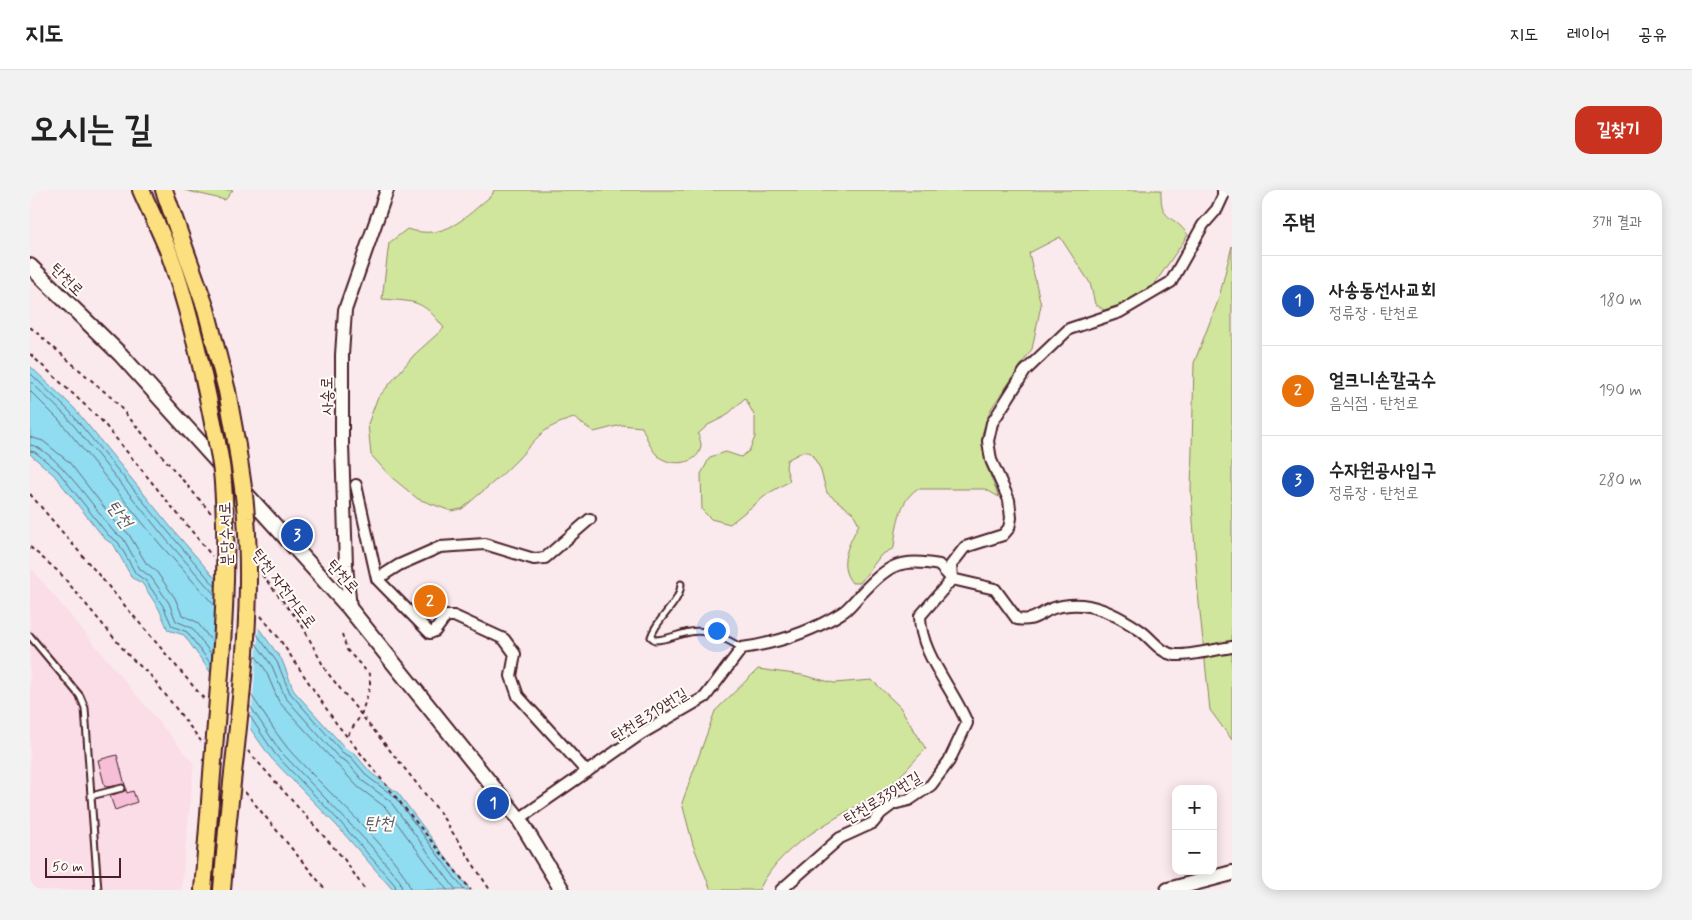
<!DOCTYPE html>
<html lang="ko">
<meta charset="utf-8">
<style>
:root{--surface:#fff;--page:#f2f2f2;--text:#222;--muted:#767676;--line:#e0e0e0;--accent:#c8321e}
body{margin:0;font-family:Mynerve,"Poor Story",sans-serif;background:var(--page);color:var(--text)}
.controls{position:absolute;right:15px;bottom:15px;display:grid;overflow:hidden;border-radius:10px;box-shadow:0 2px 12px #0003}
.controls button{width:45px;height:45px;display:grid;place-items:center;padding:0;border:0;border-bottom:1px solid var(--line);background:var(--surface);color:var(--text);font:25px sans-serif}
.scale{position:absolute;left:15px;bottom:12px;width:76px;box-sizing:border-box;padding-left:5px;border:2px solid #4a1f2b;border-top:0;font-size:14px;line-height:18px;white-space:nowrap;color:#4a1f2b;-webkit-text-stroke:4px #fdfcf7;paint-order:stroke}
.you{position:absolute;left:686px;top:440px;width:18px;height:18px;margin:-12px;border:4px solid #fff;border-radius:50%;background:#1a73e8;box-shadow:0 0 0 8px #1a73e833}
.badge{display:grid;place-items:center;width:32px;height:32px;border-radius:50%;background:var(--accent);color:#fff;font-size:16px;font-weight:700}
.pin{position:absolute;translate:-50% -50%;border:2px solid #fff;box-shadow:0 1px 5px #0006}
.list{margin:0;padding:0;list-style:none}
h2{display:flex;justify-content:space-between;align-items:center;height:65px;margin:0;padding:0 20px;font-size:21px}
h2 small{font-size:16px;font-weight:400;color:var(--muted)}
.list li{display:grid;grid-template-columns:32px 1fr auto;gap:15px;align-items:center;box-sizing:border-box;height:90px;padding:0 20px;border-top:1px solid var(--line)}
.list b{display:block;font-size:19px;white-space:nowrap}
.list p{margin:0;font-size:16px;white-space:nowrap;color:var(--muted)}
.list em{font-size:16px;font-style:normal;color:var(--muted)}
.map{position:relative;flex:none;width:1202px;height:700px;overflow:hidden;border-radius:15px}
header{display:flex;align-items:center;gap:30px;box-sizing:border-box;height:70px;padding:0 25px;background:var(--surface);border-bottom:1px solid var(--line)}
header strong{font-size:24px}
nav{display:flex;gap:28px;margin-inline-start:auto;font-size:18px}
.intro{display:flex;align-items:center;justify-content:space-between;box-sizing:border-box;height:120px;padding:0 30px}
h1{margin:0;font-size:35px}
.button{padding:12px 22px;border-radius:15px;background:var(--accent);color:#fff;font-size:18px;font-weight:700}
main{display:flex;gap:30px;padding:0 30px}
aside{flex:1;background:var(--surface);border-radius:15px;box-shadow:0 2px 12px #0003}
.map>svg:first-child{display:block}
.built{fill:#fadde6}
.green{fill:#d0e69c;stroke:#8d8264}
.water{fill:#90dcf0;stroke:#7490a1}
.pier{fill:#fbeaed}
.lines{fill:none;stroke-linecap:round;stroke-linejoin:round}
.shore{stroke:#666b7a;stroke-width:1}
.building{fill:#f6bfd7;stroke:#4a1f2b}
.service-casing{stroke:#4a1f2b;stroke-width:9}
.minor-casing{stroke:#4a1f2b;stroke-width:14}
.tertiary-casing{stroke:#4a1f2b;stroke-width:16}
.secondary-casing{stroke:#4a1f2b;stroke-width:18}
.trunk-casing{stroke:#4a1f2b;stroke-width:20}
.path{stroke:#4a1f2b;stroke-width:2;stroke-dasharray:4 4;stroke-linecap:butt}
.service{stroke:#fdfcf7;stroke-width:5}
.minor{stroke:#fdfcf7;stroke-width:10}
.tertiary{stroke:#fdfcf7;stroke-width:12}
.secondary{stroke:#fdfcf7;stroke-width:14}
.trunk{stroke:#fce080;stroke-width:16}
.trunk-bridge-casing{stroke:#4a1f2b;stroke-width:20;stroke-linecap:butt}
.trunk-bridge{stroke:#fce080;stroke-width:16}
.labels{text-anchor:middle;stroke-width:4;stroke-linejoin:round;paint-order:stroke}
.street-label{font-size:16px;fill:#4a1f2b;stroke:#fdfcf7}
.water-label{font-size:18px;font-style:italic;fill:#5f5866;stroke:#fdfcf7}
</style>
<header>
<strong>지도</strong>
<nav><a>지도</a><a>레이어</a><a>공유</a></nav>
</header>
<div class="intro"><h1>오시는 길</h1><a class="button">길찾기</a></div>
<main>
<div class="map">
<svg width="1202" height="700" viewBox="0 0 1202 700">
<rect width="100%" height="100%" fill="#fbeaed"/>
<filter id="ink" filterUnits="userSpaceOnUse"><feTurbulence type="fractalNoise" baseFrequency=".02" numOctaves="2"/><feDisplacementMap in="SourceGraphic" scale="10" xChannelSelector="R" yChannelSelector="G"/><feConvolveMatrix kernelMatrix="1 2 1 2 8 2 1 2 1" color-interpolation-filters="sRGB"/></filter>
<g filter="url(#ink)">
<path class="built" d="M 0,377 L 164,574 L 151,700 L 0,700 Z"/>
<path class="green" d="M 154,0 L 203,0 L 195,10 Z
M 464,0 L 1131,0 C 1130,33 1143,23 1158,45 L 1121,99 L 1095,113 L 1074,120 L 1065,114 L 1060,93 L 1030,47 L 999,63 L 1011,115 L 1002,159 L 961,219 L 952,244 L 956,275 L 969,307 L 955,299 L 887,299 C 869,311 866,338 864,358 L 851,365 L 830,393 L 822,393 C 806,374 820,353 829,334 L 823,323 L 797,303 L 790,278 L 781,263 L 774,261 L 757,270 L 756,278 L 760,291 L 739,303 L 700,334 L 681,329 L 672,320 L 671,284 L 680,267 L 696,262 L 711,267 L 719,261 L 725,247 L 725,227 L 715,208 L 696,226 L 678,235 L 668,244 C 669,247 671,252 671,255 C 670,276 638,277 627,265 C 620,258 616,246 612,237 L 591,235 L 564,242 L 544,228 C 510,238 509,247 487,270 C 470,288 450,303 432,319 L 421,321 L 388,309 L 360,286 L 341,265 L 338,234 L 347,209 L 384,165 L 414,138 C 392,109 386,112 352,109 L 359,53 L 377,39 C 416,51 434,28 462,5 Z
M 1202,56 L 1202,550 L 1180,520 L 1168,403 L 1161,301 L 1164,173 L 1188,111 Z
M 728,479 L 772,485 L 804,493 L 842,490 L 870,517 L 896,559 C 884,570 873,585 861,594 C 815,627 754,647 729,700 L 681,700 L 663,655 L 652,613 L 685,521 Z"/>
<path class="water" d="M 0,176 L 44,218 L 144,341 L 230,440 L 252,470 L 264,501 L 316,559 L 324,563 L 341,583 L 368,603 L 440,700 L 363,700 L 308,637 L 241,568 L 154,445 L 138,440 L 129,419 L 112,393 L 102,388 L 84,355 L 75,349 L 24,285 L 0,264 Z"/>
<path class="pier" d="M 186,386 L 229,435 L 220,541 L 183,489 Z"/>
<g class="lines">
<path class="shore" d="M 0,183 L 40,222 L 140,344 L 185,396
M 0,191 L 36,226 L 135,348 L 185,405
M 0,201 L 30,231 L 129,353 L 185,416
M 0,247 L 13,251 L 39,272 L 88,335 L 98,343 L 116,373 L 126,381 L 145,408 L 152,425 L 167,432 L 183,453
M 0,255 C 22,256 68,322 83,341 L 93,348 L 110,379 L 121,387 L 139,413 L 146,431 L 162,438 L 182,465
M 0,261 L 5,262 L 28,281 L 78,345 L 88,352 L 106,384 L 116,391 L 133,416 L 142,436 L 157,442 L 181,474
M 226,443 L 247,472 L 260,503 L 313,563 L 321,567 L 338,587 L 365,607 L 434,700
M 225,452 L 242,476 L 255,507 L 308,567 L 317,572 L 334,592 L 360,611 L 426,700
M 224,464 L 235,479 L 249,512 L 328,597 L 355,617 L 417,700
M 221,505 C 233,521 243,540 256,556 C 277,583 379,673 380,700
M 220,516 L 250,561 L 341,656 L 370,691 L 372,700
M 219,525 L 245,564 L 311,633 L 365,695 L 366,700"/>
</g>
<path class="building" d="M 87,565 L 95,595 L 75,597 L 68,570 Z
M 96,600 L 97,603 L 103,601 L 107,612 L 85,620 L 80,606 Z"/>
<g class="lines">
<defs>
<path id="service" d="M 651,394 C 650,414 627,427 621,447 L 625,450 C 637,450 648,444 660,442 C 676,438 699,450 712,458
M 0,446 L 50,506 L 55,518 L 61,606
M 68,700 L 61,606 L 92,598"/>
<path id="minor" d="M 326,295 L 347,389 L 400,443 L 405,441 L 416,426 L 424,426 L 474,449 L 485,464 L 481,486 L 488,506 L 557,582
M 347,389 L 369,375 L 410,357 L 455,354 L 504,369 L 515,368 L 560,329
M 489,629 L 611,544 L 675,507 L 712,458 C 747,453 783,441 813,422 C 819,418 824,411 829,406 C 857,377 867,367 909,375 L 922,389 L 965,399 L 987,429 C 1000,431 1004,428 1015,422 C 1024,416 1041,414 1052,415 C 1072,417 1095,430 1111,441 C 1122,449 1130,463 1145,465 C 1160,466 1186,459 1202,457
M 751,700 L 810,648 L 843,633 L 851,623 L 863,614 L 879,610 L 901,595 L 919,571 L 937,533 C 923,498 890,464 890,426 L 922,389 L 921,375 L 935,357 L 973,345 L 979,338 L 981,328 L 979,310 L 961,270 L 958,251 L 962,233 L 995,181 L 1039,139 L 1090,122 L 1141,92 L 1173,35 L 1187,19 L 1193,6 L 1193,0"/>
<path id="tertiary" d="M 320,419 L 316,375 L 312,255 L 312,165 L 315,120 L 357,0"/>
<path id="secondary" d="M 0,76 L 91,165 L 320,419 L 489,629 L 532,700
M 1138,700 L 1202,683"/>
<path id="trunk" d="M 111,0 C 120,21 131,42 139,63 C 159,118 172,176 183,233
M 134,0 L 176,119 L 197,201 L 207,256
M 173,700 L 180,612
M 192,700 L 197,640"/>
</defs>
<use href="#service" class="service-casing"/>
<use href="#minor" class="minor-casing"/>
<use href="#tertiary" class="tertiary-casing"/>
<use href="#secondary" class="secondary-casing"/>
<use href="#trunk" class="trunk-casing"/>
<path class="path" d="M 0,137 L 83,209 L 181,323
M 0,164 L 71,230 L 182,366
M 0,304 L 175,510
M 0,357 L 30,383 L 99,466 L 121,486 L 171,551
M 232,385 L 272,435 L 296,481 L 408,620 L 460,700
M 231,426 L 248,447 L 306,533 L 441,700
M 312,444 L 317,460 L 340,485 L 340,497 L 331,525 L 317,546
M 218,561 L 314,669 L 335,700
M 215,602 L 296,700"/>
<use href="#service" class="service"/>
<use href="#minor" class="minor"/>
<use href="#tertiary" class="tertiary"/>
<use href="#secondary" class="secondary"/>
<use href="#trunk" class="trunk"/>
<defs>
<path id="trunk-bridge" d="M 180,612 C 187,506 201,401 193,293 C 192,273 187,253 183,233
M 197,640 C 207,537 224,432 216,328 C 215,304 210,280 207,256"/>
</defs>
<use href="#trunk-bridge" class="trunk-bridge-casing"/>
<use href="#trunk-bridge" class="trunk-bridge"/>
</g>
</g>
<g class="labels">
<g class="street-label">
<text transform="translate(38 89) rotate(45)" y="6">탄천로</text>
<text transform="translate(296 206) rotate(-90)" y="6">사송로</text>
<text transform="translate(195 344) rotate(-92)" y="6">분당수서로</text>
<text transform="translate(314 386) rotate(48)" y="6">탄천로</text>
<text transform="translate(255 398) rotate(53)" y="6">탄천 자전거도로</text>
<text transform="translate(619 524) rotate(-32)" y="6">탄천로319번길</text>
<text transform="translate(852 607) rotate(-31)" y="6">탄천로339번길</text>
</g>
<g class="water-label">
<text transform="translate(90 324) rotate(53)" y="6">탄천</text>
<text x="349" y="639">탄천</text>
</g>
</g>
</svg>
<div class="controls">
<button>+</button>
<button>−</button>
</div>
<div class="scale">50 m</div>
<div class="you"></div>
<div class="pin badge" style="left:463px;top:613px;background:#1a4fb4">1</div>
<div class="pin badge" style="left:400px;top:411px;background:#e8710a">2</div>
<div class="pin badge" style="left:267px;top:345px;background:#1a4fb4">3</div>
</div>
<aside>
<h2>주변<small>3개 결과</small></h2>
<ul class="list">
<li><span class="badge" style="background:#1a4fb4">1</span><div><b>사송동선사교회</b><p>정류장 · 탄천로</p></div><em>180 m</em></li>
<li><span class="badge" style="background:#e8710a">2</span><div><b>얼크니손칼국수</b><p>음식점 · 탄천로</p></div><em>190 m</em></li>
<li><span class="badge" style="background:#1a4fb4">3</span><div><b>수자원공사입구</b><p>정류장 · 탄천로</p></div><em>280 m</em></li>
</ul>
</aside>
</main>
